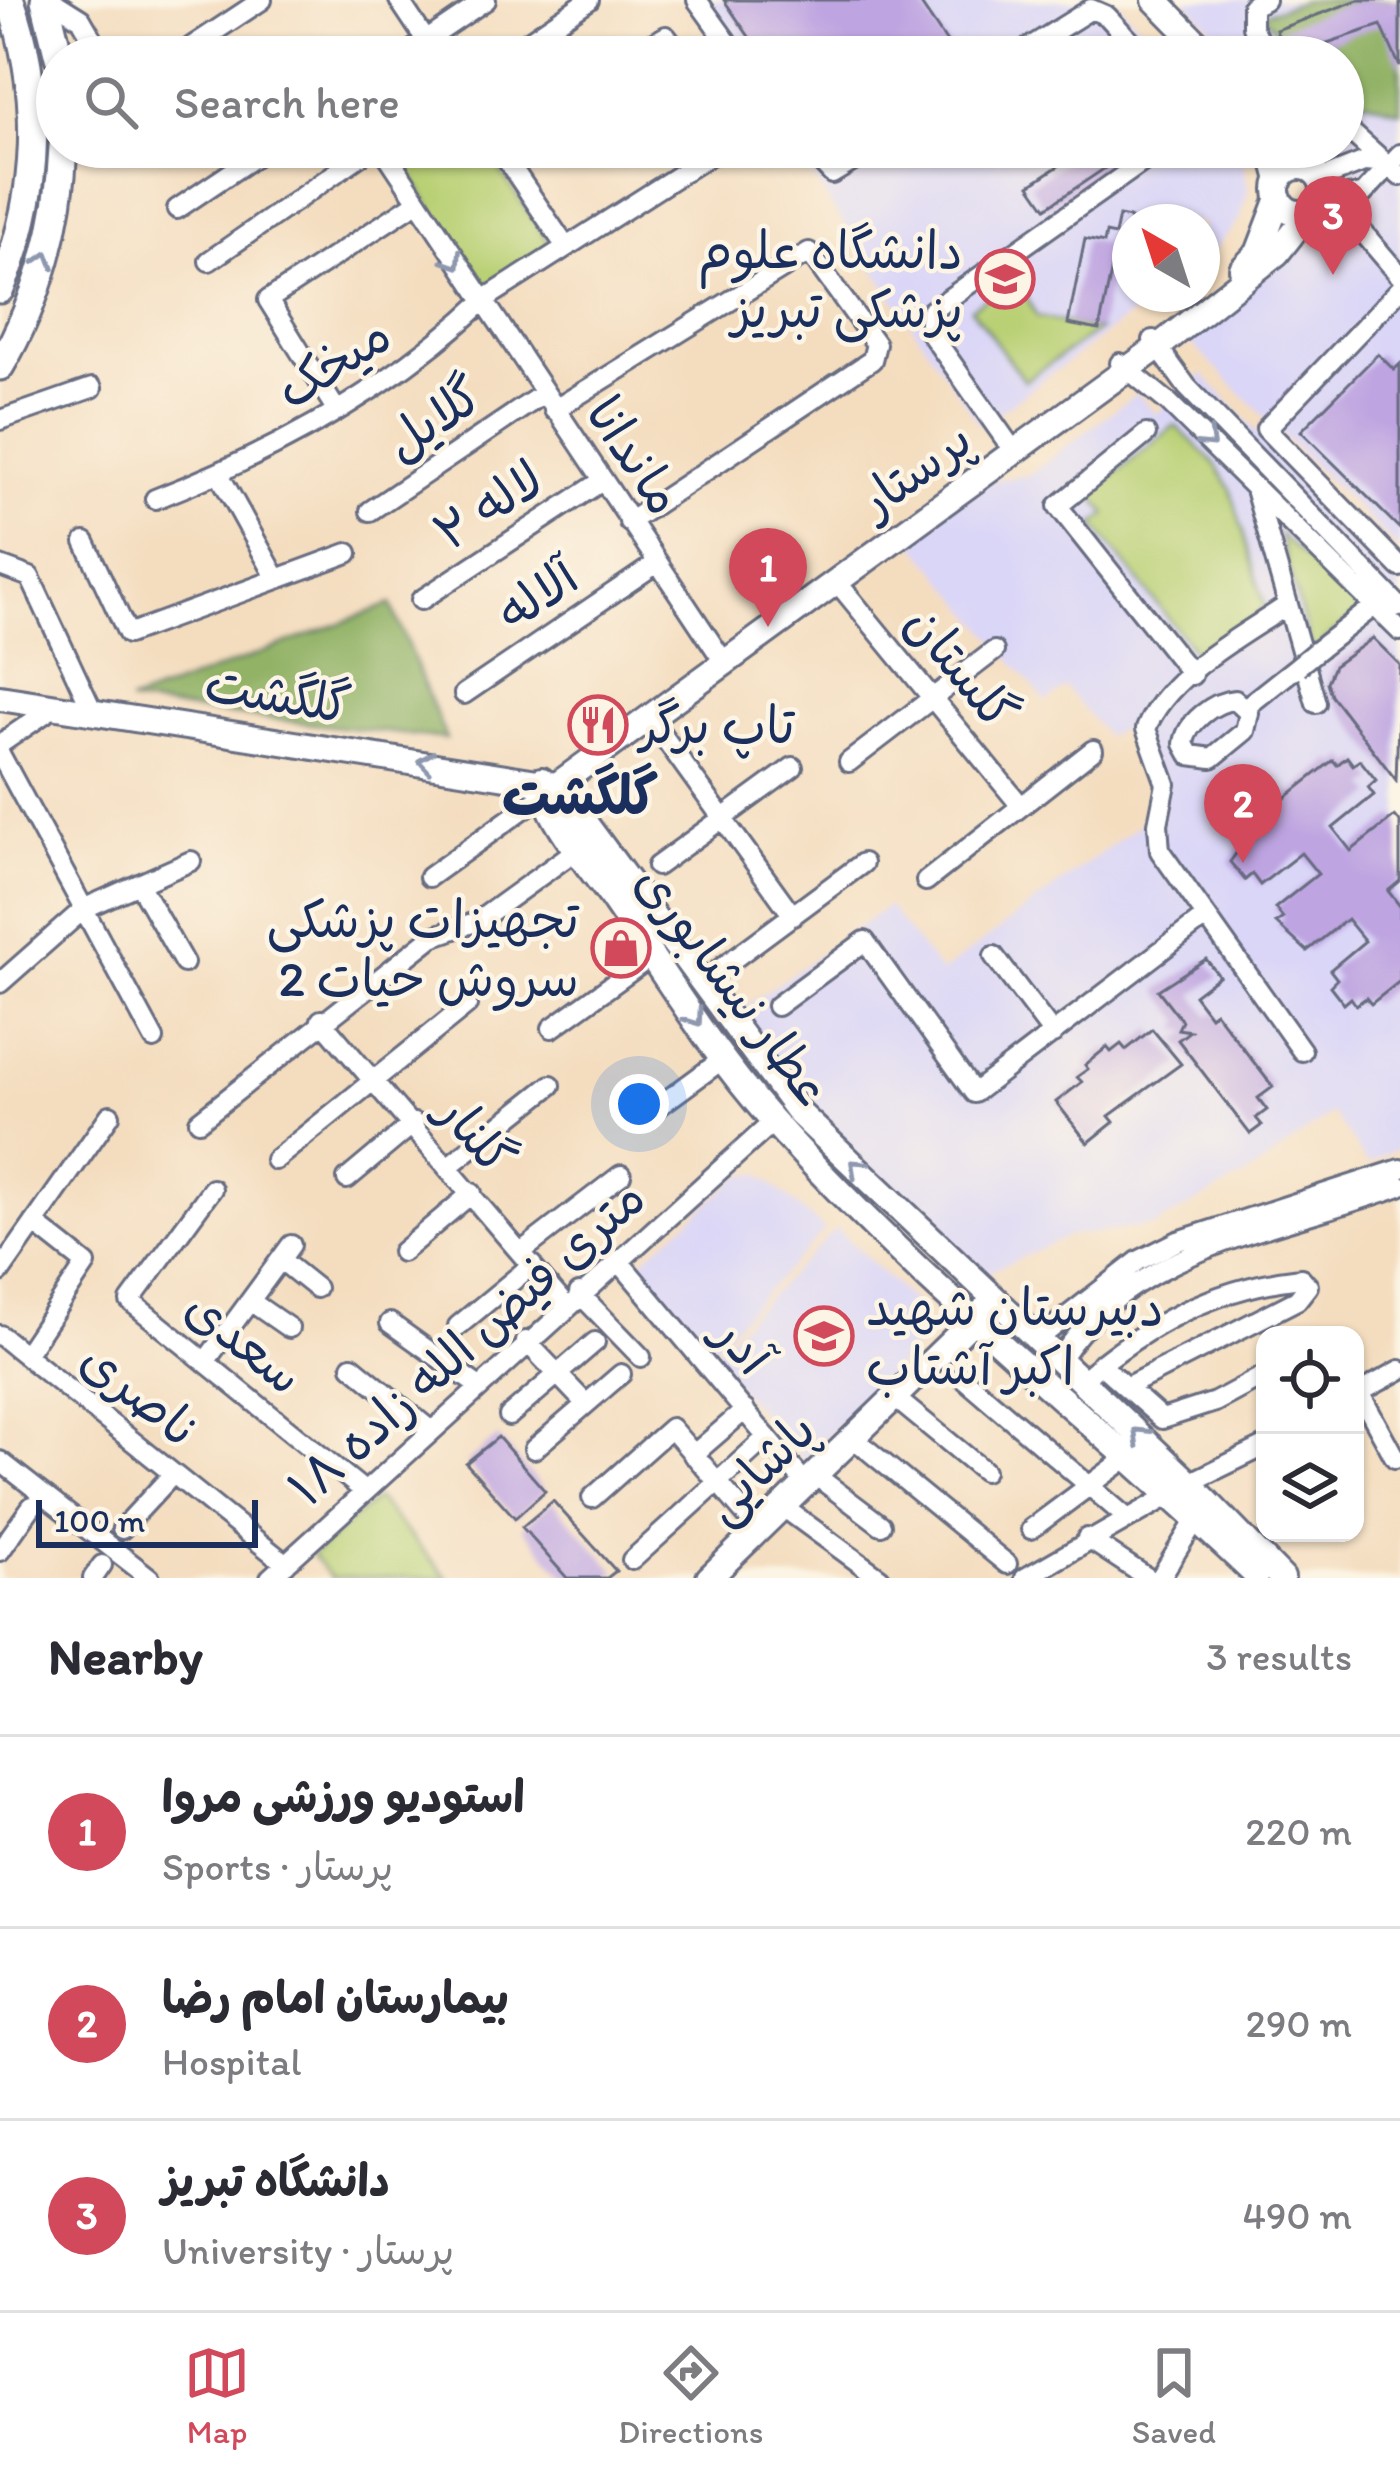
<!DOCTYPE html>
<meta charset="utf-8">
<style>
:root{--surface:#fff;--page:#f7f7f7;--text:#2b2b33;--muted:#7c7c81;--line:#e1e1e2;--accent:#d1495b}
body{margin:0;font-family:Itim,"Playpen Sans Arabic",sans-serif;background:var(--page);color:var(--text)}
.controls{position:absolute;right:36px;bottom:36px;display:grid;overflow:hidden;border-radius:24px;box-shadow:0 3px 9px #0004}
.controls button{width:108px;height:108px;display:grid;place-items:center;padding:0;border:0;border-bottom:3px solid var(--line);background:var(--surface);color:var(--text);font:60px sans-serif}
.compass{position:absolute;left:1112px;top:204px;width:108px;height:108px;border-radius:50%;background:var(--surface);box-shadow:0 3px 9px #0004;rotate:321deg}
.scale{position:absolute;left:36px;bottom:30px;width:222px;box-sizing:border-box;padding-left:12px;border:6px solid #1b2f5e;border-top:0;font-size:33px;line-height:42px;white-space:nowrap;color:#1b2f5e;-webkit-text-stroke:9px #fcf5e5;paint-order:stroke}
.you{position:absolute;left:639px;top:1104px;width:42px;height:42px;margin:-30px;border:9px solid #fff;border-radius:50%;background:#1a73e8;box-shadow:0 0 0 18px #1a73e833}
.badge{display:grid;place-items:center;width:78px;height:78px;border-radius:50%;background:var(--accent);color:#fff;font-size:39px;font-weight:700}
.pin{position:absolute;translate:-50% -99px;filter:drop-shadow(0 3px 6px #0008)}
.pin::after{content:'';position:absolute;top:63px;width:42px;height:36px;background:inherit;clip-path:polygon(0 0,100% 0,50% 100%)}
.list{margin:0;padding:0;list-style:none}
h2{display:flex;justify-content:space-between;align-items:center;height:156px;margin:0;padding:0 48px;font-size:51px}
h2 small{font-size:39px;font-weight:400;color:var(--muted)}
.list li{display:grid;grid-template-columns:78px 1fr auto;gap:36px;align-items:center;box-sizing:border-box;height:192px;padding:0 48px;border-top:3px solid var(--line)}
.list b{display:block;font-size:45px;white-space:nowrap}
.list p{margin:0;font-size:39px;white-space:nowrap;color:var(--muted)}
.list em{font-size:39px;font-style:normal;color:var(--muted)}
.icon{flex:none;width:66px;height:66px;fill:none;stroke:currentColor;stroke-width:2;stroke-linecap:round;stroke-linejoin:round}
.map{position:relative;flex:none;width:1400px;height:1578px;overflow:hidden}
.search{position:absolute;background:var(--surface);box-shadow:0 3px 9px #0004;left:36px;right:36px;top:36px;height:132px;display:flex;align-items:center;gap:30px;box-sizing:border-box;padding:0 42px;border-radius:66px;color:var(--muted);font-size:45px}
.sheet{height:732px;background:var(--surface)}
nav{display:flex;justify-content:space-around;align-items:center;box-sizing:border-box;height:168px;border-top:3px solid var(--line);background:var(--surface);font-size:33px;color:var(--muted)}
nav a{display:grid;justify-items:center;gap:6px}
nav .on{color:var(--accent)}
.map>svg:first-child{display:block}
.built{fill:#dad6f7}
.green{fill:#b9d075;stroke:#6a806a;stroke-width:3}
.forest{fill:#92b266;stroke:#567062;stroke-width:3}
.building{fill:#bea4e1}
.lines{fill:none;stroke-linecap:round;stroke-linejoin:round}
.minor-casing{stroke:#676c80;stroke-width:24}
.major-casing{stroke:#676c80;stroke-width:30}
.highway-casing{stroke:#676c80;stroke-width:33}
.minor{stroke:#fff;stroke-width:18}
.major{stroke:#fff;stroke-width:24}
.highway{stroke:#fff;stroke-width:27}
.minor-bridge-casing{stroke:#676c80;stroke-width:24;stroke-linecap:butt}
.minor-bridge{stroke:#fff;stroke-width:18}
.oneway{stroke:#8d97ae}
.labels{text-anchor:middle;stroke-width:9;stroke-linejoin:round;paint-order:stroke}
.poi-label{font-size:51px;fill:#1b2f5e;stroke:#fcf5e5;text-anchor:end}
.street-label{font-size:51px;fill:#1b2f5e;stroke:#fcf5e5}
.neighbourhood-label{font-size:54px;font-weight:bold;fill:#1b2f5e;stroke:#fcf5e5}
</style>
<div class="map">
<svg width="1400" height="1578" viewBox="0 0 1400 1578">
<rect width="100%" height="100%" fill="#fcf5e5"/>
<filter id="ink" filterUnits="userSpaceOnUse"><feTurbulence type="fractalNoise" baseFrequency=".00833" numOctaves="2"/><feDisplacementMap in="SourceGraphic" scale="24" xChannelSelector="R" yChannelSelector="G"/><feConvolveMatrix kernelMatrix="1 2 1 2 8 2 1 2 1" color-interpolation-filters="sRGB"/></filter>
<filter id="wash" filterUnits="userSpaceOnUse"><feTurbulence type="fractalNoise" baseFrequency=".004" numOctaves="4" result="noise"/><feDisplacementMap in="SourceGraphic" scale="48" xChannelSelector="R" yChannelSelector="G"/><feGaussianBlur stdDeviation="2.7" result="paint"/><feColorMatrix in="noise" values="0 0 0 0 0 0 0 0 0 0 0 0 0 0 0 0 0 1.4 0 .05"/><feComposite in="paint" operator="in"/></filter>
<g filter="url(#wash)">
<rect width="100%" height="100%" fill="#f4ddbf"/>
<path class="built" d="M 693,0 L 1115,0 L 1171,57 L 731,57 Z
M 1185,0 L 1400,0 L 1400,551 L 1182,335 L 1376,196 L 1330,147 L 1343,147 L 1343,57 L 1241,57 Z
M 792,147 L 1242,147 L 1248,191 L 1240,220 L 1202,263 L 1202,222 L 1130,222 L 1130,294 L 1160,294 L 980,426 Z
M 1203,374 L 1400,586 L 1400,1147 L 1368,1164 L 1332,1113 L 1252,1172 L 1153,1226 L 1068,1236 L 975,1278 L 722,1023 L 888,906 L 941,973 L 1144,821 L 1154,780 L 1136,752 L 1133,723 L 1106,736 L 1065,687 L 1046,702 L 907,534 L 975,483 L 1029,475 L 1137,393 L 1156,414 Z
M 743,1174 L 760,1174 L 825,1230 L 708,1352 L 636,1275 L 638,1264 Z
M 836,1228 L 913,1302 L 921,1323 L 913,1349 L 804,1460 L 710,1356 Z"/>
<path class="green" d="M 394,147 L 484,147 L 551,246 L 482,292 Z
M 1027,270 L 1026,296 L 1037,317 L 1099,330 L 1024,381 L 971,308 Z
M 1175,425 L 1215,464 L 1231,490 L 1265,607 L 1203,662 L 1094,525 L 1107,514 L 1091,494 Z
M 1279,534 L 1361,610 L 1312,651 Z
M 376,1499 L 448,1578 L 331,1578 L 312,1556 Z"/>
<path class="forest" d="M 1304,0 L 1400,0 L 1400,111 L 1343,95 L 1343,57 L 1298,57 L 1262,14 Z
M 391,604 L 446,739 L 129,703 Z"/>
<g id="blocks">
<path class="building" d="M 724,0 L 918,0 L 957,57 L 763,57 Z
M 1358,0 L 1400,0 L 1400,67 L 1381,25 L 1285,57 L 1276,30 Z
M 1087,147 L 1112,147 L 1120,158 L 1046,208 L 1030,185 Z
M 1119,216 L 1130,218 L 1130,253 L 1127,266 L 1113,263 L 1099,330 L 1068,324 L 1085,239 L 1104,243 L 1106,233 L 1115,235 Z
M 1378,354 L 1394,370 L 1400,364 L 1400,529 L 1301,431 Z
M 1373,638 L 1400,665 L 1396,780 L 1331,695 L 1327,682 L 1334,666 Z
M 1347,757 L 1353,765 L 1360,760 L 1376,780 L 1368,787 L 1374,795 L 1333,828 L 1351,851 L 1395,816 L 1400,822 L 1400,881 L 1388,891 L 1400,906 L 1400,981 L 1371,1004 L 1366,998 L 1356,1005 L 1351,998 L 1344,1004 L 1330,986 L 1337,979 L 1330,970 L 1365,941 L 1347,919 L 1307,951 L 1276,923 L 1283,918 L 1275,908 L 1318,874 L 1301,853 L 1260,885 L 1252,874 L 1245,880 L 1230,862 L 1242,845 L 1236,837 L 1333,760 L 1337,765 Z
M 1206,959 L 1219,976 L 1194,995 L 1210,1016 L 1215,1012 L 1273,1087 L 1258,1098 L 1267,1110 L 1256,1118 L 1262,1125 L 1250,1134 L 1178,1040 L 1190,1031 L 1178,1029 L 1182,1021 L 1158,990 Z
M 1152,1029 L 1181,1064 L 1109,1116 L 1114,1122 L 1088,1143 L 1056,1102 L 1082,1082 L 1077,1077 L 1088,1069 L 1085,1065 L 1107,1047 L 1111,1052 L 1121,1044 L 1126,1050 Z
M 498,1437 L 545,1491 L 515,1518 L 466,1463 Z
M 553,1501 L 616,1571 L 607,1578 L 567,1578 L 522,1527 Z"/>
</g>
</g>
<g filter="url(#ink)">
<use href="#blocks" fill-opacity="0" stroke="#676c80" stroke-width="3"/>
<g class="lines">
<defs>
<path id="minor" d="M 51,0 L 81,19 L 103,57
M 399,0 L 437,57
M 697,0 L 738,57
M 1265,0 L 1252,6 L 1252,26 L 1266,57
M 191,47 L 262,0
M 402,57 L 486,0
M 505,57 L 589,0
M 629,57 L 666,36 L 682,57
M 1014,57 L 1091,9 L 1107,16 L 1145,57
M 1343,125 L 1400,176
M 158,147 L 160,152
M 382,147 L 718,653
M 498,147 L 566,247
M 807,147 L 832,174 L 877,147
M 1320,179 L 1366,161 L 1388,163
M 1326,199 L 1363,194 L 1400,154
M 1321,200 L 1349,216 L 1400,276
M 177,209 L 269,147
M 209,261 L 373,147
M 1400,289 L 1266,429 L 1400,567
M 1153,340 L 1187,387 L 1400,607
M 1120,363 L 1169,403 L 1400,631
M 554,410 L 809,252 L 876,344 L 872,360 L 629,522
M 337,411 L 268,300 L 417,202
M 0,420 L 92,388
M 1146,434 L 1058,506 L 1192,675
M 1008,443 L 929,331 L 931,311 L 1164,147
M 219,474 L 277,579
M 1255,489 L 1316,703
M 155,499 C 278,451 393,388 488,297 L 723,147
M 370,511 L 543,394
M 85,542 L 128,634 L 348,553
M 0,566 L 30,577 L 93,712
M 837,582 L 1021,806
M 421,600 L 602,481
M 1286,606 C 1239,638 1167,675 1146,729 L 1166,784 L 1158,824 L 1160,851 L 1302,1051
M 1315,652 L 1382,600
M 464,694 L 657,563
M 1235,700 L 1249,713 L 1245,731 L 1212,758 L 1190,755 L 1184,744 C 1186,723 1214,701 1235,700 Z
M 1246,707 L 1298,666
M 650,718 L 793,916
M 0,744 L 54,707
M 0,754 L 154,1039
M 849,762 L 994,651
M 657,866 L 793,767
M 429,877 L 543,795
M 926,881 L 1093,750
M 139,884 L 184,963
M 994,956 L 1053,1034
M 720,969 L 863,863
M 0,983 L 85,908 L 191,861
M 777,1006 L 865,941 L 974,1093 L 1204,918
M 321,1020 L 565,1305
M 552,1028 L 652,956
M 640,1120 L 723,1059
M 199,1121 L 432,937 L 478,921 L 579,848
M 275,1160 L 467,1005
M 450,1165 L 551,1085
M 347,1179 L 414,1123
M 212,1189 L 130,1301 L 364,1491
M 402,1252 L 472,1193
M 521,1252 L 621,1175
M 281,1260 L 316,1288
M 618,1260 L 806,1484
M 0,1272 L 110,1115
M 579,1293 L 641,1357
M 250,1301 L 289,1328
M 390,1323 L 478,1386
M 458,1326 L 532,1265
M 0,1335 L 286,1564
M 1038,1339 L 1138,1261 L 1178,1241 L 1400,1169
M 526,1341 L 586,1404
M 25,1355 L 86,1264 L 34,1223
M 1060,1359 C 1133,1246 1282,1229 1400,1186
M 205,1362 L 291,1245
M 1100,1364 L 1162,1419 L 1215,1402 L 1265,1375
M 352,1366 L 430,1430
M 962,1377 L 1127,1518
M 1082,1380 C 1146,1325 1215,1287 1301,1278 L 1308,1286 L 1297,1300 L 1126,1387
M 1359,1392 L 1395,1458
M 1355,1395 L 1400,1370
M 894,1397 L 984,1471
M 509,1416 L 595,1342
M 853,1438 L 1007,1564
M 534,1449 L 621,1374
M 693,1455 L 745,1410
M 0,1461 L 150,1578
M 815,1475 L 881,1525
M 1189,1483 L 1265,1446
M 592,1498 L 671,1428 L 759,1530
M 783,1507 L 880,1578
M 122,1529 L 173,1474
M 1031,1529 L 1128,1457
M 1087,1538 L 1148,1578
M 0,1551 L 32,1506
M 632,1560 L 767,1437
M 93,1578 L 102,1565
M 270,1578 L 773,1122
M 1025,1578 L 1172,1494
M 1160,1578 L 1197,1518"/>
<path id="major" d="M 1155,0 L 1211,57
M 1271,147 L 1280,180
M1277 190a23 23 0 1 1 46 0a23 23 0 1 1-46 0Z
M 1242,269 L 1258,253 L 1279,198
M 0,698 L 557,785 L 799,1113 L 1189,1483 L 1282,1578
M 542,780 C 546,821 593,869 616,904 C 666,976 712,1053 771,1119 C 918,1284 1096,1422 1256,1575
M 557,785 L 1158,347 L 1277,253 L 1311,210
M 709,1578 L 986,1308"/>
<path id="highway" d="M 45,0 L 59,57
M 0,289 C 40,196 43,94 10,0
M 0,366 C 39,300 60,223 63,147"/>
</defs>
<use href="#minor" class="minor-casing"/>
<use href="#major" class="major-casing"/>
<use href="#highway" class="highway-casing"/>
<use href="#minor" class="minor"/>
<use href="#major" class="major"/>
<use href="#highway" class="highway"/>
<defs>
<path id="minor-bridge" d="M 1298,666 L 1315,652"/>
</defs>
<use href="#minor-bridge" class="minor-bridge-casing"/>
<use href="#minor-bridge" class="minor-bridge"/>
</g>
<defs><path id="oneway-chevron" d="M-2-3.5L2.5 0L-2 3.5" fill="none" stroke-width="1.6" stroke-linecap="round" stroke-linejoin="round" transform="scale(3)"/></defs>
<g class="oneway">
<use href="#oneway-chevron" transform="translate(45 260) rotate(-73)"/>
<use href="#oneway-chevron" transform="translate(454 261) rotate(57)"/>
<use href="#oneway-chevron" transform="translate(1208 440) rotate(44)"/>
<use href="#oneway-chevron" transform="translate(426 762) rotate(-171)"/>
<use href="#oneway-chevron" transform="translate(695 1018) rotate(55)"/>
<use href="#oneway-chevron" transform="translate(857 1167) rotate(-137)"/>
<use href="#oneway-chevron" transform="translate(1140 1435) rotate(-136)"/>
</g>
</g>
<defs>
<symbol id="university-ring" viewBox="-11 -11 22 22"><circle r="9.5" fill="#fcf5e5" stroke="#d1495b" stroke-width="1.5"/><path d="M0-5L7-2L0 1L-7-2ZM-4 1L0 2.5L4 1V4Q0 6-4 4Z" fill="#d1495b"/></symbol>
<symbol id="restaurant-ring" viewBox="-11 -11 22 22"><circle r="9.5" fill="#fcf5e5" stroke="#d1495b" stroke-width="1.5"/><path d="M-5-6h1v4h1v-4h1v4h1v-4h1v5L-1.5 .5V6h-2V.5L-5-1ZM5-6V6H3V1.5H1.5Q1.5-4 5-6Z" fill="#d1495b"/></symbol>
<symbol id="shop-ring" viewBox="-11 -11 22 22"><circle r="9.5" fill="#fcf5e5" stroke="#d1495b" stroke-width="1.5"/><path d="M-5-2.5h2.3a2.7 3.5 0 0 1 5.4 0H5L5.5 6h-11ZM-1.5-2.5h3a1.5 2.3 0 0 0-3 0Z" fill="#d1495b"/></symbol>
<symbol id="school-ring" viewBox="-11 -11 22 22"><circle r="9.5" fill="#fcf5e5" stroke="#d1495b" stroke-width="1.5"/><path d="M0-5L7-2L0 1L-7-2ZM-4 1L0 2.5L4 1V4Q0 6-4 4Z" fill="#d1495b"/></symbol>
</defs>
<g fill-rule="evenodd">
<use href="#university-ring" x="972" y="246" width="66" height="66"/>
<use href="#restaurant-ring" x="565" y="692" width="66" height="66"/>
<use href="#shop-ring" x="588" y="915" width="66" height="66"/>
<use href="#school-ring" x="791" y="1303" width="66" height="66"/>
</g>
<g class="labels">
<g class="poi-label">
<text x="963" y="268">دانشگاه علوم<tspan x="963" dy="59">پزشکی تبریز</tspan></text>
<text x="640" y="743" text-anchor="start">تاپ برگر</text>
<text x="579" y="937">تجهیزات پزشکی<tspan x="579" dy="59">سروش حیات 2</tspan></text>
<text x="866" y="1325" text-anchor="start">دبیرستان شهید<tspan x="866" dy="59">اکبر آشتاب</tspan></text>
</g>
<g class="street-label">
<text transform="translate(333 362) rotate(-33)" y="18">میخک</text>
<text transform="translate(433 418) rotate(-34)" y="18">گلایل</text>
<text transform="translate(635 455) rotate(56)" y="18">ماندانا</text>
<text transform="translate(915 469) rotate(-36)" y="18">پرستار</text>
<text transform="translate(488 505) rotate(-33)" y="18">لاله ۲</text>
<text transform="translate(537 594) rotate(-34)" y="18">آلاله</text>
<text transform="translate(962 667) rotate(51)" y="18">گلستان</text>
<text transform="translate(278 694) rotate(9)" y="18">گلگشت</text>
<text transform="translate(734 985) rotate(53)" y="18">عطار نیشابوری</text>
<text transform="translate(477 1134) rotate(50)" y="18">گلنار</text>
<text transform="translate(245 1341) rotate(39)" y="18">سعدی</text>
<text transform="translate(466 1342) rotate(-42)" y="18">۱۸ متری فیض الله زاده</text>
<text transform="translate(744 1345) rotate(50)" y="18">آدر</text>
<text transform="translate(141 1394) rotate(39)" y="18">ناصری</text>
<text transform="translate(759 1467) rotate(-44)" y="18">پاشایی</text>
</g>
<g class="neighbourhood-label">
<text x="580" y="814">گلگشت</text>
</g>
</g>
</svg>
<div class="controls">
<button><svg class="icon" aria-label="locate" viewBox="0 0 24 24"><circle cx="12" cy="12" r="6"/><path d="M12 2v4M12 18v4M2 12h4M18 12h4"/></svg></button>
<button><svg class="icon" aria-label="layers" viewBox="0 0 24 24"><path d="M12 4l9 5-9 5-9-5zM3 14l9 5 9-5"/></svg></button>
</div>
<svg class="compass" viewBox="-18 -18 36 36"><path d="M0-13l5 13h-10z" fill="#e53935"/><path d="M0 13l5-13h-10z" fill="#7c7c81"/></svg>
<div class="scale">100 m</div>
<div class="you"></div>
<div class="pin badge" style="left:768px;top:627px">1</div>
<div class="pin badge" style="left:1243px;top:863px">2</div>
<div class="pin badge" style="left:1333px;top:275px">3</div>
<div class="search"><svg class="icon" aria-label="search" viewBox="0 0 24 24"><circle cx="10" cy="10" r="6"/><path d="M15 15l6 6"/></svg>Search here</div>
</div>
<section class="sheet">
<h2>Nearby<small>3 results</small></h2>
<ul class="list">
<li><span class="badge">1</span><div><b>استودیو ورزشی مروا</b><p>Sports · پرستار</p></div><em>220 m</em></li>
<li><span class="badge">2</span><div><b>بیمارستان امام رضا</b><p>Hospital</p></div><em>290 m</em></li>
<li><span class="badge">3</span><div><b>دانشگاه تبریز</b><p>University · پرستار</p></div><em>490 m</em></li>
</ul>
</section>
<nav>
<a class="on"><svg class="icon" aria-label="map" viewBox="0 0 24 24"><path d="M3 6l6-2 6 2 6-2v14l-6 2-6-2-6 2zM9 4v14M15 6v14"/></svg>Map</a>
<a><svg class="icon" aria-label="directions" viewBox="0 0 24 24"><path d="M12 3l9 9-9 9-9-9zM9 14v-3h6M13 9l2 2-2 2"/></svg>Directions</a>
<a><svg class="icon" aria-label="saved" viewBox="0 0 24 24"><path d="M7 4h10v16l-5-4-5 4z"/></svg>Saved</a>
</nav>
